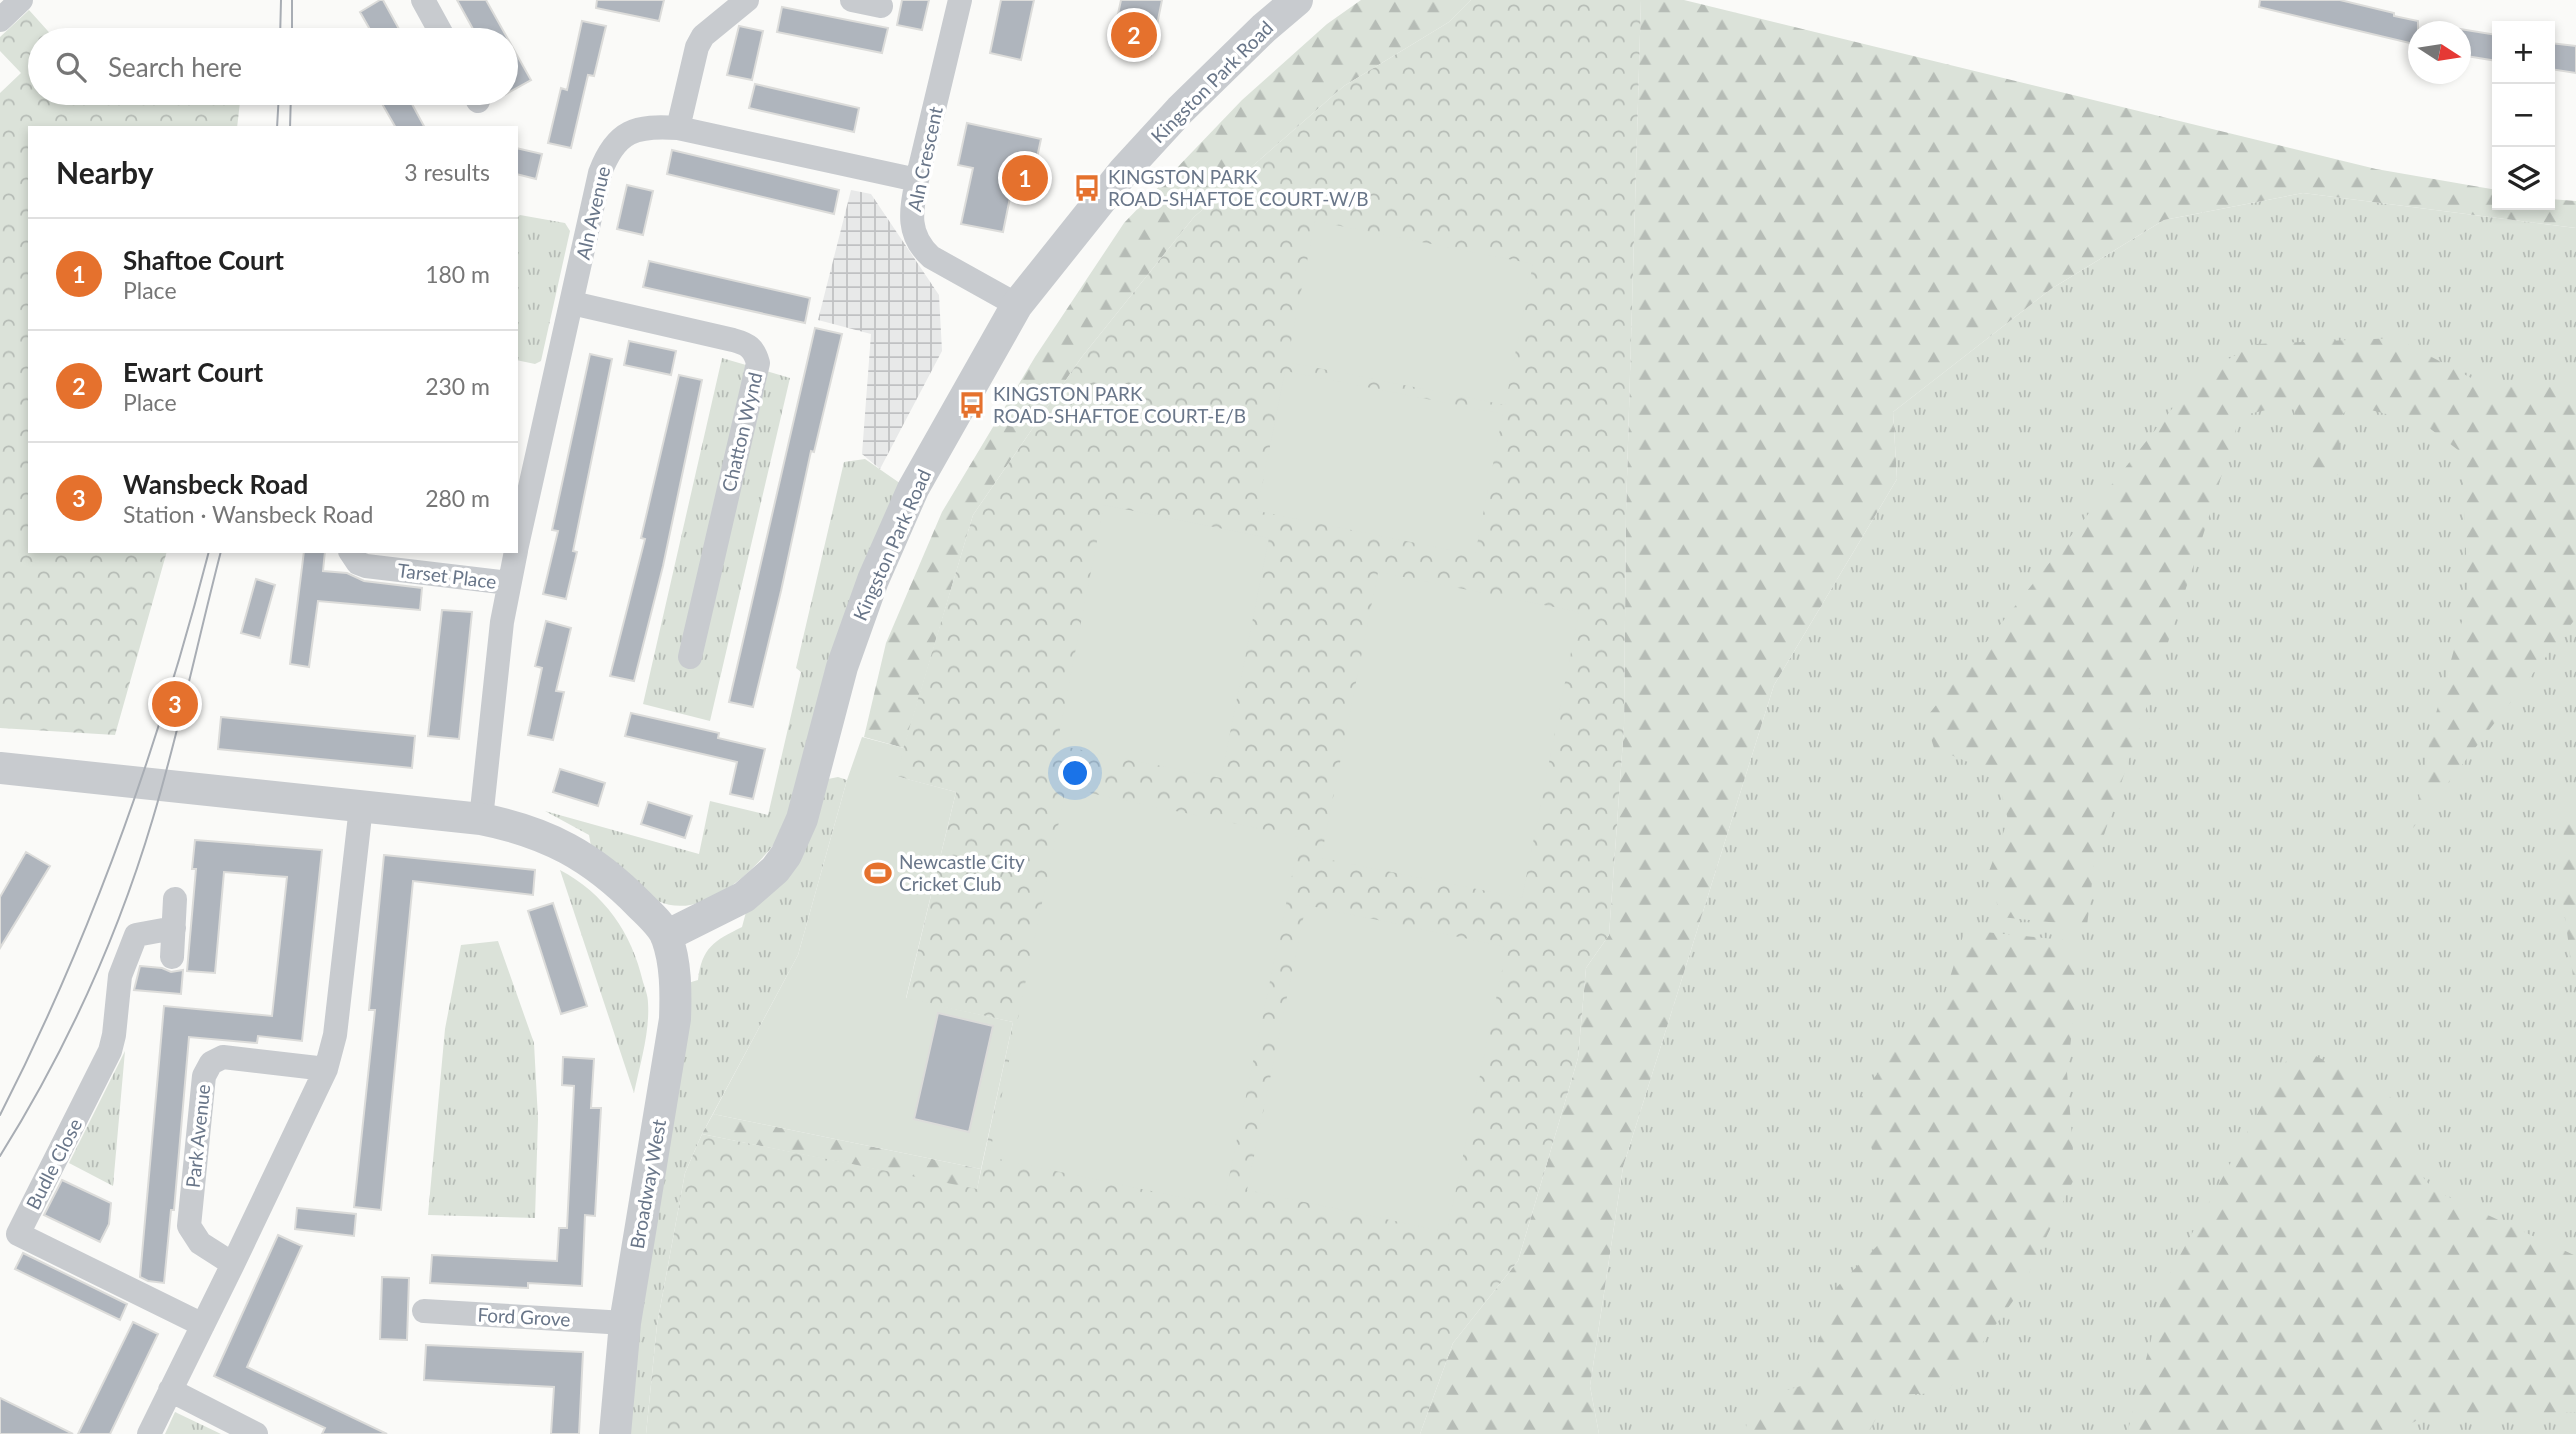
<!DOCTYPE html>
<meta charset="utf-8">
<style>
:root{--surface:#fff;--page:#f6f6f6;--text:#222;--muted:#767676;--line:#e0e0e0;--accent:#e5712d}
body{margin:0;font-family:Lato,sans-serif;background:var(--page);color:var(--text)}
.controls{position:absolute;right:21px;top:21px;display:grid;overflow:hidden;border-radius:0px;box-shadow:0 4px 10px #0003}
.controls button{width:63px;height:63px;display:grid;place-items:center;padding:0;border:0;border-bottom:2px solid var(--line);background:var(--surface);color:var(--text);font:35px sans-serif}
.compass{position:absolute;left:2408px;top:21px;width:63px;height:63px;border-radius:50%;background:var(--surface);box-shadow:0 4px 10px #0003;rotate:102deg}
.you{position:absolute;left:1076px;top:774px;width:24px;height:24px;margin:-18px;border:5px solid #fff;border-radius:50%;background:#1a73e8;box-shadow:0 0 0 10px #1a73e833}
.badge{display:grid;place-items:center;width:46px;height:46px;border-radius:50%;background:var(--accent);color:#fff;font-size:23px;font-weight:700}
.pin{position:absolute;translate:-50% -50%;border:4px solid #fff;box-shadow:0 2px 7px #0006}
.list{margin:0;padding:0;list-style:none}
h2{display:flex;justify-content:space-between;align-items:center;height:91px;margin:0;padding:0 28px;font-size:30px}
h2 small{font-size:23px;font-weight:400;color:var(--muted)}
.list li{display:grid;grid-template-columns:46px 1fr auto;gap:21px;align-items:center;box-sizing:border-box;height:112px;padding:0 28px;border-top:2px solid var(--line)}
.list b{display:block;font-size:26px;white-space:nowrap}
.list p{margin:0;font-size:23px;white-space:nowrap;color:var(--muted)}
.list em{font-size:23px;font-style:normal;color:var(--muted)}
.icon{flex:none;width:38px;height:38px;fill:none;stroke:currentColor;stroke-width:2;stroke-linecap:round;stroke-linejoin:round}
.map{position:relative;flex:none;width:2576px;height:1434px;overflow:hidden}
.search{position:absolute;background:var(--surface);box-shadow:0 4px 10px #0003;left:28px;top:28px;width:490px;height:77px;display:flex;align-items:center;gap:18px;box-sizing:border-box;padding:0 24px;border-radius:38px;color:var(--muted);font-size:26px}
.panel{position:absolute;background:var(--surface);box-shadow:0 4px 10px #0003;left:28px;top:126px;width:490px;height:427px;border-radius:0px}
.map>svg:first-child{display:block}
.industrial{fill:url(#industrial-grid)}
.grass{fill:url(#grass-tufts)}
.forest{fill:url(#forest-firs)}
.park{fill:url(#park-crowns)}
.pitch{fill:#dbe2d9}
.building{fill:#afb5bd;stroke:#dcdcda;stroke-width:2}
.lines{fill:none;stroke-linecap:round;stroke-linejoin:round}
.minor{stroke:#c8cbcf;stroke-width:24}
.tertiary{stroke:#c8cbcf;stroke-width:32}
.tram{stroke:#a8adb4;stroke-width:2}
.labels{text-anchor:middle;stroke-width:7;stroke-linejoin:round;paint-order:stroke}
.street-label{font-size:19px;fill:#697689;stroke:#fff}
.poi-label{font-size:19px;fill:#697689;stroke:#fff;text-anchor:start}
</style>
<div class="map">
<svg width="2576" height="1434" viewBox="0 0 2576 1434">
<defs>
<pattern id="industrial-grid" width="8" height="8" patternUnits="userSpaceOnUse" patternTransform="scale(1.75)"><rect width="8" height="8" fill="#e8e9e9"/><path d="M0 4h8M4 0v8" fill="none" stroke="#c0c1c3"/></pattern>
<pattern id="grass-tufts" width="24" height="20" patternUnits="userSpaceOnUse" patternTransform="scale(1.75)"><rect width="24" height="20" fill="#dbe2d9"/><path d="M3 7l-1-3M5 7V3M7 7l1-3M15 17l-1-3M17 17v-4M19 17l1-3" fill="none" stroke="#b6bcb6"/></pattern>
<pattern id="forest-firs" width="22" height="20" patternUnits="userSpaceOnUse" patternTransform="scale(1.75)"><rect width="22" height="20" fill="#dbe2d9"/><path d="M5 1l3.5 6h-7zM16 11l3.5 6h-7z" fill="#b6bcb6"/></pattern>
<pattern id="park-crowns" width="20" height="18" patternUnits="userSpaceOnUse" patternTransform="scale(1.75)"><rect width="20" height="18" fill="#dbe2d9"/><path d="M2 6a3 3 0 1 1 6 0M12 15a3 3 0 1 1 6 0" fill="none" stroke="#b6bcb6"/></pattern>
</defs>
<rect width="100%" height="100%" fill="#fafaf8"/>
<path class="industrial" d="M 851,190 L 871,194 L 939,295 L 942,351 L 880,469 L 862,454 L 871,334 L 818,320 Z"/>
<path class="grass" d="M 2303,193 L 2576,228 L 2576,1434 L 1599,1434 L 1590,1386 L 1623,1167 L 1774,685 L 1897,479 L 1893,412 L 2051,289 L 2164,220 Z
M 520,215 L 565,223 L 570,231 L 541,361 L 535,364 L 516,360 L 516,218 Z
M 722,358 L 790,378 L 710,721 L 643,704 Z
M 865,459 L 904,486 L 779,838 C 755,870 703,922 658,901 C 640,892 608,860 591,846 L 589,835 L 545,811 L 699,854 L 710,801 L 768,815 L 801,672 L 796,668 L 844,462 Z
M 838,777 L 847,780 L 798,955 L 702,1134 L 685,1173 L 657,1325 L 646,1434 L 628,1434 L 631,1377 L 688,983 L 698,980 C 702,947 714,941 742,927 L 746,912 L 828,779 Z
M 560,870 C 604,893 632,933 643,982 C 645,988 648,996 648,1003 C 650,1032 640,1064 634,1093 Z
M 498,941 L 534,1043 L 538,1119 L 535,1218 L 428,1215 L 445,1029 L 461,945 Z
M 125,1051 L 113,1186 L 69,1163 Z
M 175,1412 L 221,1434 L 165,1434 Z"/>
<path class="forest" d="M 1361,0 L 1471,0 L 1449,22 L 1344,86 L 1194,217 L 1081,358 L 973,515 L 904,748 L 864,737 L 886,643 L 942,512 L 1035,357 L 1124,223 L 1242,100 L 1327,24 Z
M 1641,0 L 1684,0 L 2376,169 L 2497,190 L 2497,205 L 2550,205 L 2550,199 L 2576,201 L 2576,228 L 2303,193 L 2164,220 L 2051,289 L 1893,412 L 1897,479 L 1774,685 L 1623,1167 L 1590,1386 L 1599,1434 L 1420,1434 L 1453,1343 L 1518,1261 L 1578,1058 L 1586,968 L 1609,935 L 1624,726 L 1626,511 Z
M 2396,338 L 2473,379 L 2576,389 L 2576,618 L 2413,828 L 2433,724 L 2468,600 L 2462,453 L 2424,424 L 2352,405 L 2341,416 L 2338,475 L 2314,478 L 2292,404 L 2240,416 L 2196,558 L 2094,865 L 2087,926 L 2001,917 L 1988,874 L 2008,820 L 1997,774 L 1934,748 L 1925,719 L 2199,375 L 2256,344 Z
M 2576,803 L 2576,981 L 2574,984 L 2562,895 L 2564,812 Z
M 1965,930 L 2083,942 L 2067,1072 L 2075,1177 L 2021,1290 L 1946,1393 L 1888,1395 L 1868,1434 L 1745,1434 L 1750,1401 L 1804,1385 L 1836,1288 L 1880,1243 L 1891,1195 L 1854,1106 L 1924,1009 L 1945,993 Z
M 2295,1045 L 2386,1093 L 2415,1121 L 2403,1154 L 2434,1190 L 2576,1256 L 2576,1412 L 2423,1417 L 2392,1434 L 2127,1434 L 2166,1281 Z
M 713,1114 L 981,1169 L 977,1190 L 702,1134 Z"/>
<path class="park" d="M 1471,0 L 1641,0 L 1626,511 L 1624,726 L 1609,935 L 1586,968 L 1578,1058 L 1518,1261 L 1453,1343 L 1420,1434 L 646,1434 L 657,1325 L 685,1173 L 702,1134 L 977,1189 L 1013,1022 L 906,999 L 956,792 L 895,776 L 973,515 L 1081,358 L 1194,217 L 1344,86 L 1449,22 Z
M 29,10 L 56,40 L 40,40 L 40,93 L 241,93 L 237,128 L 30,128 L 30,551 L 167,551 L 115,735 L 0,728 L 0,93 L 21,73 L 0,51 L 0,37 Z"/>
<path class="pitch" d="M 1315,221 L 1533,264 L 1505,405 L 1287,362 Z
M 1285,371 L 1503,414 L 1475,555 L 1257,511 Z
M 1104,505 L 1269,538 L 1221,778 L 1057,745 Z
M 1378,572 L 1579,612 L 1522,898 L 1321,858 Z
M 862,737 L 904,748 L 896,776 L 956,792 L 906,998 L 1013,1022 L 981,1169 L 713,1114 L 798,955 L 847,780 Z
M 1066,788 L 1300,837 L 1223,1206 L 989,1157 Z
M 1306,905 L 1507,947 L 1447,1232 L 1247,1190 Z"/>
<path class="building" d="M 380,0 L 383,0 L 405,40 L 376,40 L 360,12 Z
M 457,0 L 486,0 L 531,80 L 506,94 L 506,40 L 479,40 Z
M 597,0 L 664,0 L 659,21 L 596,8 Z
M 902,0 L 929,0 L 922,30 L 897,25 Z
M 1001,0 L 1034,0 L 1021,60 L 990,53 Z
M 1121,0 L 1162,0 L 1151,55 L 1111,47 Z
M 2260,0 L 2340,0 L 2394,13 L 2394,16 L 2418,21 L 2418,45 L 2259,7 Z
M 782,7 L 888,28 L 882,53 L 777,32 Z
M 582,21 L 606,26 L 594,76 L 588,75 L 571,148 L 548,143 L 561,88 L 567,90 Z
M 739,26 L 763,31 L 752,80 L 727,75 Z
M 2460,29 L 2497,35 L 2497,61 L 2460,55 Z
M 2550,43 L 2576,46 L 2576,73 L 2550,69 Z
M 755,84 L 859,108 L 854,132 L 749,108 Z
M 397,93 L 406,93 L 425,128 L 396,128 L 381,102 Z
M 967,123 L 1041,139 L 1032,181 L 1014,178 L 1003,232 L 961,224 L 973,168 L 958,165 Z
M 516,148 L 542,154 L 536,179 L 516,174 Z
M 672,150 L 839,190 L 834,214 L 667,174 Z
M 627,185 L 653,191 L 643,235 L 617,229 Z
M 649,261 L 810,298 L 805,323 L 643,287 Z
M 815,328 L 842,334 L 814,452 L 811,451 L 781,591 L 753,707 L 729,702 Z
M 629,341 L 676,351 L 671,375 L 624,365 Z
M 590,354 L 612,359 L 573,551 L 577,552 L 566,599 L 543,594 L 558,531 L 552,530 Z
M 679,375 L 702,380 L 663,566 L 634,681 L 610,676 L 645,539 L 641,538 Z
M 304,551 L 325,551 L 323,571 L 347,573 L 364,581 L 422,588 L 420,610 L 318,601 L 309,667 L 290,664 Z
M 256,579 L 275,585 L 260,638 L 241,633 Z
M 442,610 L 472,612 L 459,739 L 428,736 Z
M 546,621 L 571,628 L 556,691 L 564,692 L 553,740 L 528,735 L 542,668 L 535,666 Z
M 631,713 L 719,733 L 718,738 L 765,749 L 753,799 L 730,794 L 737,762 L 625,736 Z
M 221,717 L 415,736 L 412,768 L 218,749 Z
M 560,769 L 605,783 L 598,806 L 553,792 Z
M 648,802 L 692,816 L 685,838 L 641,824 Z
M 195,840 L 322,850 L 302,1041 L 258,1036 L 257,1043 L 189,1037 L 174,1210 L 171,1210 L 164,1283 L 148,1281 L 140,1277 L 164,1006 L 272,1016 L 287,877 L 224,872 L 215,973 L 187,971 L 196,869 L 192,869 Z
M 26,852 L 50,866 L 0,948 L 0,897 Z
M 384,855 L 535,870 L 533,895 L 413,881 L 381,1210 L 354,1207 L 375,1010 L 369,1010 Z
M 553,903 L 587,1006 L 561,1014 L 528,911 Z
M 140,966 L 162,968 L 171,972 L 183,970 L 181,994 L 134,990 Z
M 938,1013 L 993,1026 L 969,1132 L 914,1119 Z
M 563,1057 L 594,1059 L 591,1108 L 601,1108 L 595,1216 L 585,1215 L 582,1286 L 528,1283 L 528,1288 L 430,1283 L 432,1255 L 557,1261 L 559,1228 L 567,1228 L 574,1086 L 562,1085 Z
M 62,1180 L 111,1203 L 109,1224 L 100,1242 L 44,1215 Z
M 297,1208 L 356,1214 L 354,1236 L 295,1229 Z
M 278,1235 L 302,1246 L 247,1367 L 387,1434 L 322,1434 L 325,1428 L 214,1376 Z
M 23,1253 L 127,1304 L 120,1320 L 15,1269 Z
M 382,1277 L 409,1278 L 407,1340 L 380,1339 Z
M 133,1322 L 158,1334 L 110,1434 L 78,1434 Z
M 426,1345 L 583,1352 L 579,1434 L 551,1434 L 554,1387 L 424,1380 Z
M 0,1398 L 73,1434 L 0,1434 Z"/>
<g class="lines">
<path class="minor" d="M 423,0 L 445,40
M 852,0 L 881,6
M 960,0 L 917,180 C 911,211 906,234 931,257 L 1017,305
M 0,20 L 21,0
M 474,93 L 478,101
M 678,128 L 697,47 L 703,36 L 747,0
M 572,303 L 733,340 C 748,344 754,348 758,363 L 690,657
M 516,550 L 600,173 C 616,130 636,125 678,128 L 917,180
M 350,551 L 358,563 L 366,566 L 509,583
M 481,819 L 502,622 L 516,551
M 174,928 L 136,935 L 120,976 L 114,1035 L 110,1051 L 18,1234 L 203,1325
M 172,957 L 175,899
M 233,1264 L 200,1243 L 189,1226 L 204,1076 L 211,1063 L 223,1057 L 326,1069
M 424,1311 L 625,1323
M 170,1390 L 256,1434
M 149,1434 L 233,1264 L 326,1069 L 335,1035 L 361,807"/>
<path class="tertiary" d="M 0,768 L 481,819 C 547,832 592,856 640,905 C 649,914 663,926 667,938 C 676,963 676,992 675,1019 L 625,1323 L 615,1434
M 666,936 L 744,897 L 775,870 L 786,855 L 802,819 L 842,667 L 873,580 L 913,489 L 1017,305 L 1124,171 L 1180,110 L 1264,28 L 1297,0"/>
<path class="tram" d="M 280,40 L 281,0
M 292,40 L 292,0
M 277,128 L 279,93
M 290,128 L 291,93
M 0,1115 C 91,937 159,745 209,551
M 0,1156 C 65,1052 118,936 153,818 C 179,731 198,640 221,551"/>
</g>
<defs>
<symbol id="bus-bare" viewBox="-9 -9 18 18"><path d="M-5-6H5V4H4V6H2V4H-2V6H-4V4H-5ZM-3.5-4V0h7V-4ZM-3.5 1.2v1.5H-2V1.2ZM2 1.2v1.5H3.5V1.2Z" fill="#e5712d" stroke="#fff" stroke-width="2.5" paint-order="stroke"/></symbol>
<symbol id="stadium-bare" viewBox="-9 -9 18 18"><path d="M0-5a6.5 5 0 1 0 0 10a6.5 5 0 1 0 0-10ZM-3.5-1.8h7v3.6h-7Z" fill="#e5712d" stroke="#fff" stroke-width="2.5" paint-order="stroke"/></symbol>
</defs>
<g fill-rule="evenodd">
<use href="#bus-bare" x="1068" y="169" width="38" height="38"/>
<use href="#bus-bare" x="953" y="386" width="38" height="38"/>
<use href="#stadium-bare" x="859" y="854" width="38" height="38"/>
</g>
<g class="labels">
<g class="street-label">
<text transform="translate(1212 82) rotate(-45)" y="7">Kingston Park Road</text>
<text transform="translate(925 159) rotate(-78)" y="7">Aln Crescent</text>
<text transform="translate(593 213) rotate(-77)" y="7">Aln Avenue</text>
<text transform="translate(742 432) rotate(-77)" y="7">Chatton Wynd</text>
<text transform="translate(892 545) rotate(-66)" y="7">Kingston Park Road</text>
<text transform="translate(447 576) rotate(7)" y="7">Tarset Place</text>
<text transform="translate(198 1136) rotate(-84)" y="7">Park Avenue</text>
<text transform="translate(54 1164) rotate(-63)" y="7">Budle Close</text>
<text transform="translate(648 1184) rotate(-80)" y="7">Broadway West</text>
<text transform="translate(524 1317) rotate(3)" y="7">Ford Grove</text>
</g>
<g class="poi-label">
<text x="1108" y="184">KINGSTON PARK<tspan x="1108" dy="22">ROAD-SHAFTOE COURT-W/B</tspan></text>
<text x="993" y="401">KINGSTON PARK<tspan x="993" dy="22">ROAD-SHAFTOE COURT-E/B</tspan></text>
<text x="899" y="869">Newcastle City<tspan x="899" dy="22">Cricket Club</tspan></text>
</g>
</g>
</svg>
<div class="controls">
<button>+</button>
<button>−</button>
<button><svg class="icon" aria-label="layers" viewBox="0 0 24 24"><path d="M12 4l9 5-9 5-9-5zM3 14l9 5 9-5"/></svg></button>
</div>
<svg class="compass" viewBox="-18 -18 36 36"><path d="M0-13l5 13h-10z" fill="#e53935"/><path d="M0 13l5-13h-10z" fill="#767676"/></svg>
<div class="you"></div>
<div class="pin badge" style="left:1025px;top:178px">1</div>
<div class="pin badge" style="left:1134px;top:35px">2</div>
<div class="pin badge" style="left:175px;top:704px">3</div>
<div class="search"><svg class="icon" aria-label="search" viewBox="0 0 24 24"><circle cx="10" cy="10" r="6"/><path d="M15 15l6 6"/></svg>Search here</div>
<section class="panel">
<h2>Nearby<small>3 results</small></h2>
<ul class="list">
<li><span class="badge">1</span><div><b>Shaftoe Court</b><p>Place</p></div><em>180 m</em></li>
<li><span class="badge">2</span><div><b>Ewart Court</b><p>Place</p></div><em>230 m</em></li>
<li><span class="badge">3</span><div><b>Wansbeck Road</b><p>Station · Wansbeck Road</p></div><em>280 m</em></li>
</ul>
</section>
</div>
